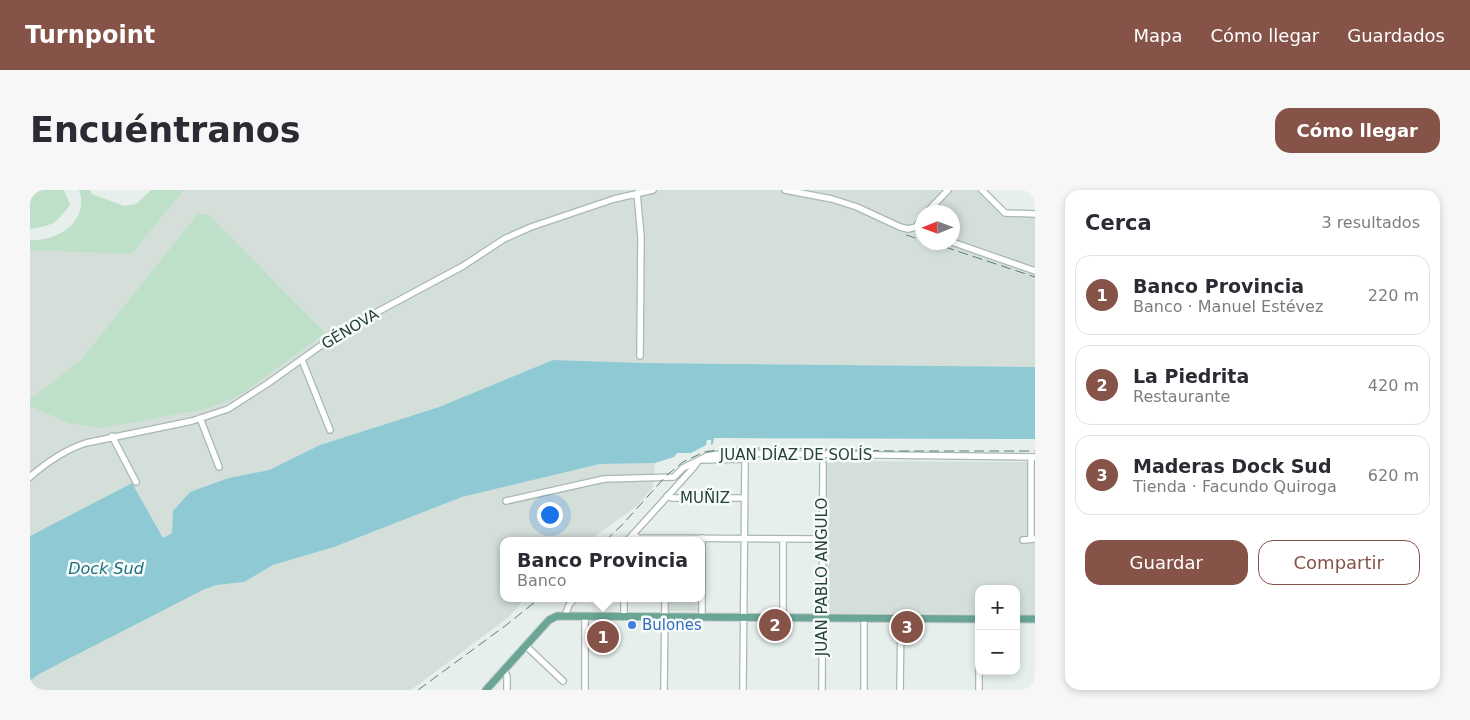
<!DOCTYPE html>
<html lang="es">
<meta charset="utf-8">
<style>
:root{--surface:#fff;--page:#f7f7f7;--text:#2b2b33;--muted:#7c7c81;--line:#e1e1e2;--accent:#855347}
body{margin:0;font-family:"DejaVu Sans",sans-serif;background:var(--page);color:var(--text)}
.controls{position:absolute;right:15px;bottom:15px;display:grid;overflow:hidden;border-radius:10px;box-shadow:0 2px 8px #0003}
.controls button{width:45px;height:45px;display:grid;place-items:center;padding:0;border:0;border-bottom:1px solid var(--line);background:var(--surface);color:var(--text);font:25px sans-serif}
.compass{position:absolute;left:885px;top:15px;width:45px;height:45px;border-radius:50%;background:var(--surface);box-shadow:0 2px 8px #0003;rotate:269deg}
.you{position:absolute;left:519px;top:324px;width:18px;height:18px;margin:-12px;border:4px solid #fff;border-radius:50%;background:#1a73e8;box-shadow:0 0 0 8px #1a73e833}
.badge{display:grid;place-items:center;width:32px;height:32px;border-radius:50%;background:var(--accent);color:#fff;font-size:16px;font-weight:700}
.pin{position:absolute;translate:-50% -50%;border:2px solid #fff;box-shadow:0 1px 5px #0006}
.popup{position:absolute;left:470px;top:347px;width:205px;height:65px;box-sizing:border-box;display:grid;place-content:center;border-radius:10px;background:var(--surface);filter:drop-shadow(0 1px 4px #0005);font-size:16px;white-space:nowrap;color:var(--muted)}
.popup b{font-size:19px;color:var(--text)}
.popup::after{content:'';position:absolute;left:50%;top:100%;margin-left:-10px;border:10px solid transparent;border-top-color:var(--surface)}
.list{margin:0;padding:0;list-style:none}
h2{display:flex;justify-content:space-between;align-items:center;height:65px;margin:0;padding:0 20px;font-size:21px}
h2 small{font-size:16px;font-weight:400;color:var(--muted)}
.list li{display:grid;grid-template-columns:32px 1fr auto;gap:15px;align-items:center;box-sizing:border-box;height:80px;margin:0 10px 10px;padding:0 10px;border:1px solid var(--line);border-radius:15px}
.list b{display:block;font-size:19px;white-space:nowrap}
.list p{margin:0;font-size:16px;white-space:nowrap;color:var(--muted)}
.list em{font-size:16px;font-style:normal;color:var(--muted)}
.actions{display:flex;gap:10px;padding:15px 20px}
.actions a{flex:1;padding:11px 0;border:1px solid var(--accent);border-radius:15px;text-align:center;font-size:18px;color:var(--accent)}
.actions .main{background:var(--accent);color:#fff}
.map{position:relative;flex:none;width:1005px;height:500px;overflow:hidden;border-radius:15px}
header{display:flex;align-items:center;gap:30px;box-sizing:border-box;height:70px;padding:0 25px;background:var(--accent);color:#fff}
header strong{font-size:24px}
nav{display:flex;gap:28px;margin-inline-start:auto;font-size:18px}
.intro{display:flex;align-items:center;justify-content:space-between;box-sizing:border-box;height:120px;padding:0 30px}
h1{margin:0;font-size:35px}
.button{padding:12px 22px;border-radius:15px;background:var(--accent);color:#fff;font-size:18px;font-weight:700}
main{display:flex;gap:30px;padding:0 30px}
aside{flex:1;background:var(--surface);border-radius:15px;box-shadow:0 2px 8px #0003}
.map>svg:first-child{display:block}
.built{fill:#d4dfda;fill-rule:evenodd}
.green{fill:#bfe0c8}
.water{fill:#8ec9d4}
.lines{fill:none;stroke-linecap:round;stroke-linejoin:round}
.minor-casing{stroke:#a8b8b2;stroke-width:8}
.major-casing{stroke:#c2cac8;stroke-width:9}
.minor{stroke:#fff;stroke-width:5.5}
.major{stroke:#6aa596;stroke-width:7}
.rail{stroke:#5f7d75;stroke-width:1;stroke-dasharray:10 5;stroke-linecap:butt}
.shop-dot{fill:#3f7fe0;stroke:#f7fbf9;stroke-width:2}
.labels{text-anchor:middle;stroke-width:5;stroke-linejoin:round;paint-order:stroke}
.street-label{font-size:15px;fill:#24423a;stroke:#f7fbf9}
.shop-label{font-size:15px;fill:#366cbe;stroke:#f7fbf9;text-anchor:start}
.water-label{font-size:16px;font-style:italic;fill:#1c6f80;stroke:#f7fbf9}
</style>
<header>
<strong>Turnpoint</strong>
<nav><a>Mapa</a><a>Cómo llegar</a><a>Guardados</a></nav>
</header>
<div class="intro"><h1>Encuéntranos</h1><a class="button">Cómo llegar</a></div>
<main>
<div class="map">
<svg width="1005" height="500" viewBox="0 0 1005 500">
<rect width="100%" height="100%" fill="#e6efeb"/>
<path class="built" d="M 154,0 L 947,0 L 975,27 L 1005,27 L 1005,177 L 615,173 L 523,170 L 409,217 L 290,255 L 239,280 L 199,288 L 144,321 L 142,343 L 133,348 L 102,293 L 0,346 L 0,59 ZM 892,22 L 922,22 L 922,52 L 892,52 Z
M 800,271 L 1005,272 L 1005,425 L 986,425 L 986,399 L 949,399 L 949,424 L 797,423 L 796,273 L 800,273 Z
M 625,273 L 623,297 L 607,316 L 558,351 L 474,351 L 474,408 L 495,408 L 479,427 L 381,500 L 0,500 L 0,491 L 9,484 L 173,400 L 187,395 L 214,392 L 243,375 L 304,357 L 432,307 L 570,274 Z
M 639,408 L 669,408 L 669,421 L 639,421 Z"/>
<path class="green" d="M 0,0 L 34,0 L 40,15 C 25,34 24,35 0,39 Z
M 49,0 L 60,0 L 62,4 L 94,16 L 106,14 L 121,0 L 154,0 L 101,64 L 0,60 L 0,50 C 28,52 60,30 49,0 Z
M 168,24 L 178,24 L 295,143 L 210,205 L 176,219 L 71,238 L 39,233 L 0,216 L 0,209 L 51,170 Z"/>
<path class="water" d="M 523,170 L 615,173 L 1005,177 L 1005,249 L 684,248 L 683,254 L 681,255 L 681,250 L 677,250 L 676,255 L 661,263 L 647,263 L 644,267 L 625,273 L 570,274 L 432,307 L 304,357 L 243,375 L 214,392 L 187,395 L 173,400 L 9,484 L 0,491 L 0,346 L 102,293 L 133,348 L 142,343 L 143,321 L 160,302 L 199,288 L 239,280 L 290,255 L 409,217 Z"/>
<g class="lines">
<defs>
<path id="minor" d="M 755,0 L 802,9 L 827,17 L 870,37 L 878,39 L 886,37 L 892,41
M 952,0 L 975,23 L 1005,24
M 607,3 L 611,47 L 610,166
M 897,22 L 918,0
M 886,37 L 892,28
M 922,52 L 1005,81
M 272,170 L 300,240
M 170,228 L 189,277
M 82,246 L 106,292
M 1001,267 L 1001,349
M 672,270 L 714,269 L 715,270 L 713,500
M 0,287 C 17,272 34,260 56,253 L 162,231 L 198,219 L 237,194 L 310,142 L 433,76 L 474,49 L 501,37 L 584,9 L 623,0
M 637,306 L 642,308 L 714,308
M 476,311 L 574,289 L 644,287 L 653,278 L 677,266 L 697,263 L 1005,267
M 603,344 L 608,348 L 793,349
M 753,349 L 753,428
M 993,350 L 1005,349
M 597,351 L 664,277 L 669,270
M 535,426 L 539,415 L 545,408
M 594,426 L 594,408
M 672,427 L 672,348
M 496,456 L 533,491
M 474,480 L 477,486 L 477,500
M 555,500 L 555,426
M 634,500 L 635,408
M 792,500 L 793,274
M 834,500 L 834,428
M 870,500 L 871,429
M 949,500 L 949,442"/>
<path id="major" d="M 986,429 L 1005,429
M 456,500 L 519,430 L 527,426 L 949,429"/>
</defs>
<use href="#minor" class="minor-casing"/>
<use href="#major" class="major-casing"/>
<use href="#minor" class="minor"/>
<use href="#major" class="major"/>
<path class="rail" d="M 876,45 L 892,50
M 900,52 L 1005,87
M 575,351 L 593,334 L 636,286 L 653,272 L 674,262 L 700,258 L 749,258 L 862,261 L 1005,261
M 388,500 L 475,436 L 510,408"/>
</g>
<circle class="shop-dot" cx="602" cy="435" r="5"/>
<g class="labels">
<g class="street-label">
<text transform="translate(320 139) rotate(-31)" y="5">GÉNOVA</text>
<text x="766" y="270">JUAN DÍAZ DE SOLÍS</text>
<text x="675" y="313">MUÑIZ</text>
<text transform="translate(792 387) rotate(-90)" y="5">JUAN PABLO ANGULO</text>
</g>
<g class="shop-label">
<text x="612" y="440">Bulones</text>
</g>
<g class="water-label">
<text x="76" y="384">Dock Sud</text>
</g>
</g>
</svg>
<div class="controls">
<button>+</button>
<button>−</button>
</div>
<svg class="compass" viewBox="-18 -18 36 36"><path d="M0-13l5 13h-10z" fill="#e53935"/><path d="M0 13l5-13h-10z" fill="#7c7c81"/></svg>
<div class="you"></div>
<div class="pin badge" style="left:573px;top:447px">1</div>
<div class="popup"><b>Banco Provincia</b>Banco</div>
<div class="pin badge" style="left:745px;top:435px">2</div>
<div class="pin badge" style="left:877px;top:437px">3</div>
</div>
<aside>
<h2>Cerca<small>3 resultados</small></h2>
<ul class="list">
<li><span class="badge">1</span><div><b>Banco Provincia</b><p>Banco · Manuel Estévez</p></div><em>220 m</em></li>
<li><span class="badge">2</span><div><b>La Piedrita</b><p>Restaurante</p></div><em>420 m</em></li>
<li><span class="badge">3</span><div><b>Maderas Dock Sud</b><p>Tienda · Facundo Quiroga</p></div><em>620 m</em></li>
</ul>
<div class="actions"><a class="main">Guardar</a><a>Compartir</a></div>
</aside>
</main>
